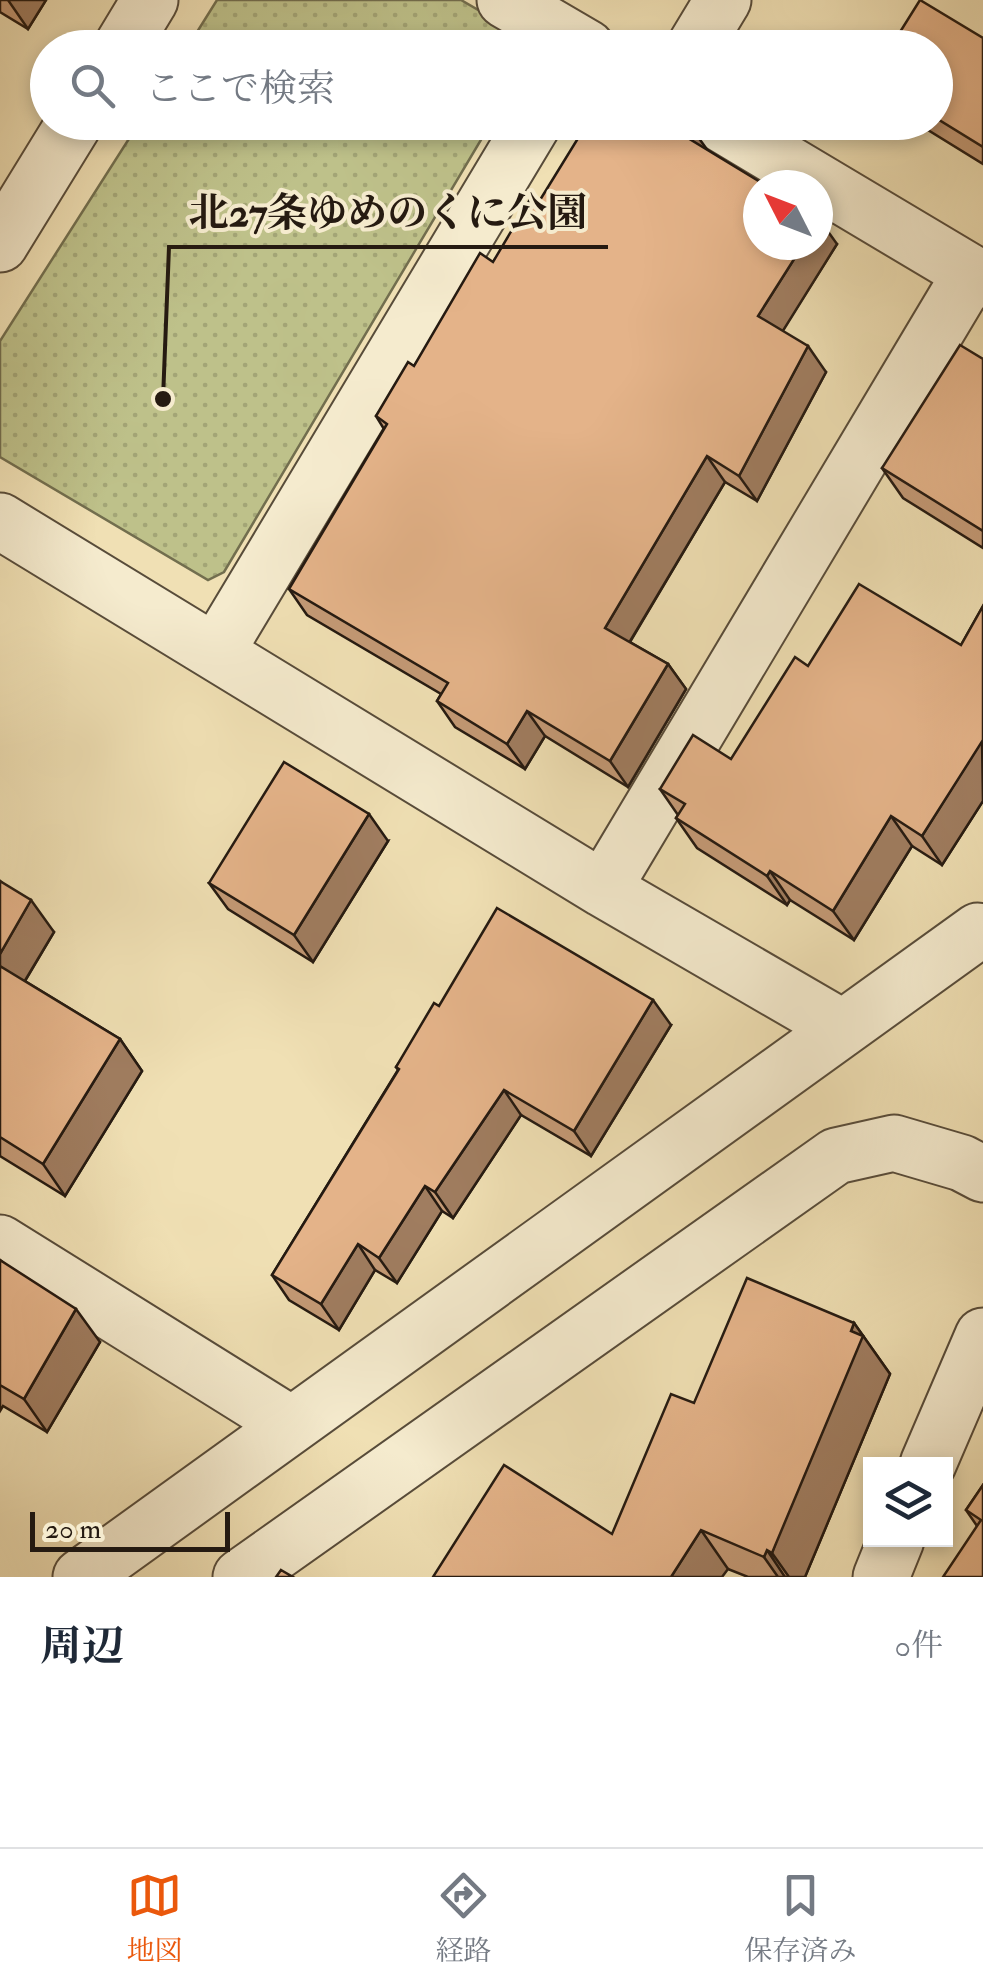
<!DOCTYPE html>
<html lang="ja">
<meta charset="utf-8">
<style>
:root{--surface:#fff;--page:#f6f6f7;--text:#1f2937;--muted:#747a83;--line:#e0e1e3;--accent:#ea580c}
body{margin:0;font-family:"IM FELL Double Pica","Noto Serif JP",serif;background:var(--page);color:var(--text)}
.controls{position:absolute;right:30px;bottom:30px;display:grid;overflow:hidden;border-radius:0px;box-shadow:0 5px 15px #0003}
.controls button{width:90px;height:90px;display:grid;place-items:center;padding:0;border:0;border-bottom:2px solid var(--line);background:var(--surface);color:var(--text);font:50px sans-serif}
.compass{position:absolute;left:743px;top:170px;width:90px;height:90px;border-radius:50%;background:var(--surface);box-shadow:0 5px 15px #0003;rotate:312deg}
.scale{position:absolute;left:30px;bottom:25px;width:200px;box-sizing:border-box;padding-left:10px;border:5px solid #251a11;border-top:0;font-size:28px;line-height:35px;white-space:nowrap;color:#251a11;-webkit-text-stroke:8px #f5ebce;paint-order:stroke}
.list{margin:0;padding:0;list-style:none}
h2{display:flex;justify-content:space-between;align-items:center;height:130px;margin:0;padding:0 40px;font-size:42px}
h2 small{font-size:32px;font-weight:400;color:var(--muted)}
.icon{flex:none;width:55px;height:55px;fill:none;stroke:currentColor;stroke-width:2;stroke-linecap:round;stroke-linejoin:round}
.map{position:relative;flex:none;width:983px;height:1577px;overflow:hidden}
.search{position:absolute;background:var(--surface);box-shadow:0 5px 15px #0003;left:30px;right:30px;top:30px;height:110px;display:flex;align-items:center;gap:25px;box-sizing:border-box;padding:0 35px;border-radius:55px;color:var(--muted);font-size:38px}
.sheet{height:270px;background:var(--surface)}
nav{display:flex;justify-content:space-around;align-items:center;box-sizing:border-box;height:140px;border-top:2px solid var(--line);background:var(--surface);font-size:28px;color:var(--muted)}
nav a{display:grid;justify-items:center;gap:5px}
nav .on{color:var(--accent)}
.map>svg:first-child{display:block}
.park{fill:url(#park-dots);stroke:#726e4e;stroke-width:2.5}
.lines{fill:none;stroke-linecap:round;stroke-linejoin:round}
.minor-casing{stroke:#584c3a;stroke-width:59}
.minor{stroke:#f5ebce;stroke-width:55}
.wall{fill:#c49a76;stroke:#251a11;stroke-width:2.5}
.shaded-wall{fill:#a07d60;stroke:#251a11;stroke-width:2.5}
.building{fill:#e4b389;stroke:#251a11;stroke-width:2.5}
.leader{fill:none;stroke:#251a11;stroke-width:4}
.callout-dot{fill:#251a11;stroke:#f5ebce;stroke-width:4}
.callout-label{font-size:40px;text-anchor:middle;font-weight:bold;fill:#251a11;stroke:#f5ebce;stroke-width:8;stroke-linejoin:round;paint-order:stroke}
</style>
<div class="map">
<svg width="983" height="1577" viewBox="0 0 983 1577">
<defs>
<pattern id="park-dots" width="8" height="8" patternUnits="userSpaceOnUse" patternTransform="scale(2.5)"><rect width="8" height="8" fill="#bec18a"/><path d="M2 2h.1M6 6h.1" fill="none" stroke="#a3a576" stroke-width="1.8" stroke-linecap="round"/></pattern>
</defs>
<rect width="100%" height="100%" fill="#f0e0b4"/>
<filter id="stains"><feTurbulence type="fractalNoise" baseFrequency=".002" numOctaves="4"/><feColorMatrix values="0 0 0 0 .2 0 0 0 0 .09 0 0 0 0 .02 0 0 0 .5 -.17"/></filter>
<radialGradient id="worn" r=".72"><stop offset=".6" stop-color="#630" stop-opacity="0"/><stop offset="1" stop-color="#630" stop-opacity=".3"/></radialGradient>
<path class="park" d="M 217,0 L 461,0 L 523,36 L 525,47 L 187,48 Z
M 139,123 L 491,123 L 224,572 L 208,580 L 0,457 L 0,341 Z"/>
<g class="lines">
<defs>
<path id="minor" d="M 505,0 L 587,48
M 121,48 L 150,0
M 694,48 L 723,0
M 718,122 L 983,280
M 0,244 L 75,122
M 0,521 L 603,889 L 841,1027
M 216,652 L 534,122
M 603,889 L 971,273
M 0,1243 L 292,1425
M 928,1464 L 983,1336
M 81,1577 L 978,931 L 983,932
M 241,1577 L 836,1156 L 894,1143 L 962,1163 L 983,1174
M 881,1577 L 896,1540"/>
</defs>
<use href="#minor" class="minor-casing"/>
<use href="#minor" class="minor"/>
</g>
<path class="wall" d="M 0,0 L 46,0 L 28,29 L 0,12 Z
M 983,38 L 983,164 L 915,122 L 936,122 L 936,48 Z
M 706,149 L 837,244 L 782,331 L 826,372 L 757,501 L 725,482 L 630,642 L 668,664 L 686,689 L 628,787 L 545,736 L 525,769 L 455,727 L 437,701 L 441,694 L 307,615 L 289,589 L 384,429 L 376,416 L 540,200 Z
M 983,359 L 983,548 L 903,498 L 882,468 Z
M 983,606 L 983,801 L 942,865 L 912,846 L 854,940 L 790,900 L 787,905 L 697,848 L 676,818 L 678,815 L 660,789 L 731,759 L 961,645 Z
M 388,841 L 313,962 L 228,909 L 209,883 Z
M 0,881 L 54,932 L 25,981 L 120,1039 L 142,1071 L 65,1196 L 0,1156 Z
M 439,1006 L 671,1025 L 591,1156 L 521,1115 L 453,1218 L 442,1211 L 397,1283 L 375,1270 L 339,1330 L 289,1300 L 272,1275 L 398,1070 L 396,1067 Z
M 0,1260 L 100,1342 L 47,1432 L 3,1406 L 0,1411 Z
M 854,1323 L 890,1374 L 805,1577 L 748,1577 L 728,1569 L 612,1534 Z
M 983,1485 L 983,1577 L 977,1526 L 966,1510 Z"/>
<path class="shaded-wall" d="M 8,0 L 46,0 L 28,29 Z
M 693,130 L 711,155 L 688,138 Z
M 819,219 L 837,244 L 776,342 L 758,316 L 803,245 L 818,245 Z
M 808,346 L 826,372 L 757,501 L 739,476 Z
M 707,456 L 725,482 L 623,653 L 605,628 Z
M 668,664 L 686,689 L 628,787 L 610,761 Z
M 527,711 L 545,736 L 525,769 L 507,744 Z
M 982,740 L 983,801 L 942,865 L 922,836 Z
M 369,814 L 388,841 L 313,962 L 294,935 Z
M 891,816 L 912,846 L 854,940 L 833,911 Z
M 770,871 L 790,900 L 787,905 L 767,876 Z
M 31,900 L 54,932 L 17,994 L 0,970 L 0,954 Z
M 653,1000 L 671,1025 L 591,1156 L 574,1131 Z
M 120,1039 L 142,1071 L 65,1196 L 43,1164 Z
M 504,1090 L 521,1115 L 453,1218 L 435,1192 Z
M 425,1186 L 442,1211 L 397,1283 L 379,1258 Z
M 358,1244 L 375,1270 L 339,1330 L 321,1304 Z
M 76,1309 L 100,1342 L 47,1432 L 24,1399 Z
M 854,1323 L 890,1374 L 805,1577 L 789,1577 L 772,1553 Z
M 701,1530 L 728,1569 L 722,1577 L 671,1577 Z
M 767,1550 L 785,1577 L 778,1577 L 764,1557 Z"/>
<path class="building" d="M 920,0 L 983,38 L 983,147 L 936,118 L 936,48 L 890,48 Z
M 588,122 L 681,122 L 693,130 L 688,138 L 765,185 L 758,185 L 758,245 L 803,245 L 758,316 L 808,346 L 739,476 L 707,456 L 605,628 L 668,664 L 610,761 L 527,711 L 507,744 L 437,701 L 448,683 L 289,589 L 387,424 L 376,416 L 408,362 L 414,366 L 480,253 L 493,262 L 532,196 L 540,200 Z
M 960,345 L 983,359 L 983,531 L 882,468 Z
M 859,584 L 961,645 L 983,606 L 983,740 L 922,836 L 891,816 L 833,911 L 770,871 L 767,876 L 676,818 L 685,804 L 660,789 L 693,735 L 731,759 L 795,657 L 808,666 Z
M 284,762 L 369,814 L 294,935 L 209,883 Z
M 0,881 L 31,900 L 0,954 Z
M 497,908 L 653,1000 L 574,1131 L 504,1090 L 435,1192 L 425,1186 L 379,1258 L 358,1244 L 321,1304 L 272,1275 L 399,1069 L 396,1067 L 434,1003 L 439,1006 Z
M 0,966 L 120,1039 L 43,1164 L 0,1137 Z
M 0,1260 L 76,1309 L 24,1399 L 0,1385 Z
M 747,1278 L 854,1323 L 851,1331 L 863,1336 L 772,1553 L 767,1550 L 764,1557 L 701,1530 L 671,1577 L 433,1577 L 504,1465 L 612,1534 L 671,1394 L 694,1403 Z
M 983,1485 L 983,1577 L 943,1577 L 981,1520 L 966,1510 Z
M 281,1570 L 293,1577 L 276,1577 Z"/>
<path class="leader" d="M163 399L169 247H608"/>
<circle class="callout-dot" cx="163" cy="399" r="10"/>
<g class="callout-label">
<text x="388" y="226">北27条ゆめのくに公園</text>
</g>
<rect width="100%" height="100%" filter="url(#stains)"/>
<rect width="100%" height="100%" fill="url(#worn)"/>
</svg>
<div class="controls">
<button><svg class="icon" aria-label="layers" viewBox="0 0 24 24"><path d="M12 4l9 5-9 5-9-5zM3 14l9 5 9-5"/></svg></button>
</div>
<svg class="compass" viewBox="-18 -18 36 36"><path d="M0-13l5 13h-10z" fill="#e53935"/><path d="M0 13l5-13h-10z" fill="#747a83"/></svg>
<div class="scale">20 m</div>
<div class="search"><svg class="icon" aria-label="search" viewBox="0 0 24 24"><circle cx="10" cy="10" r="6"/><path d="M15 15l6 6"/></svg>ここで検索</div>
</div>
<section class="sheet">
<h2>周辺<small>0件</small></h2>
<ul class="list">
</ul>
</section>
<nav>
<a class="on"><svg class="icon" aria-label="map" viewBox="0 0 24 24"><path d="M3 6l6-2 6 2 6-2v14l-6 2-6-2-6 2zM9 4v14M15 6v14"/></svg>地図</a>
<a><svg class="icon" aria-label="directions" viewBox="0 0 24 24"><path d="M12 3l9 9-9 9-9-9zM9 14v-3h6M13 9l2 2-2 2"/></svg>経路</a>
<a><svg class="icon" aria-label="saved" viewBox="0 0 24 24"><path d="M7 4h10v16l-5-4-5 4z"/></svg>保存済み</a>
</nav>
